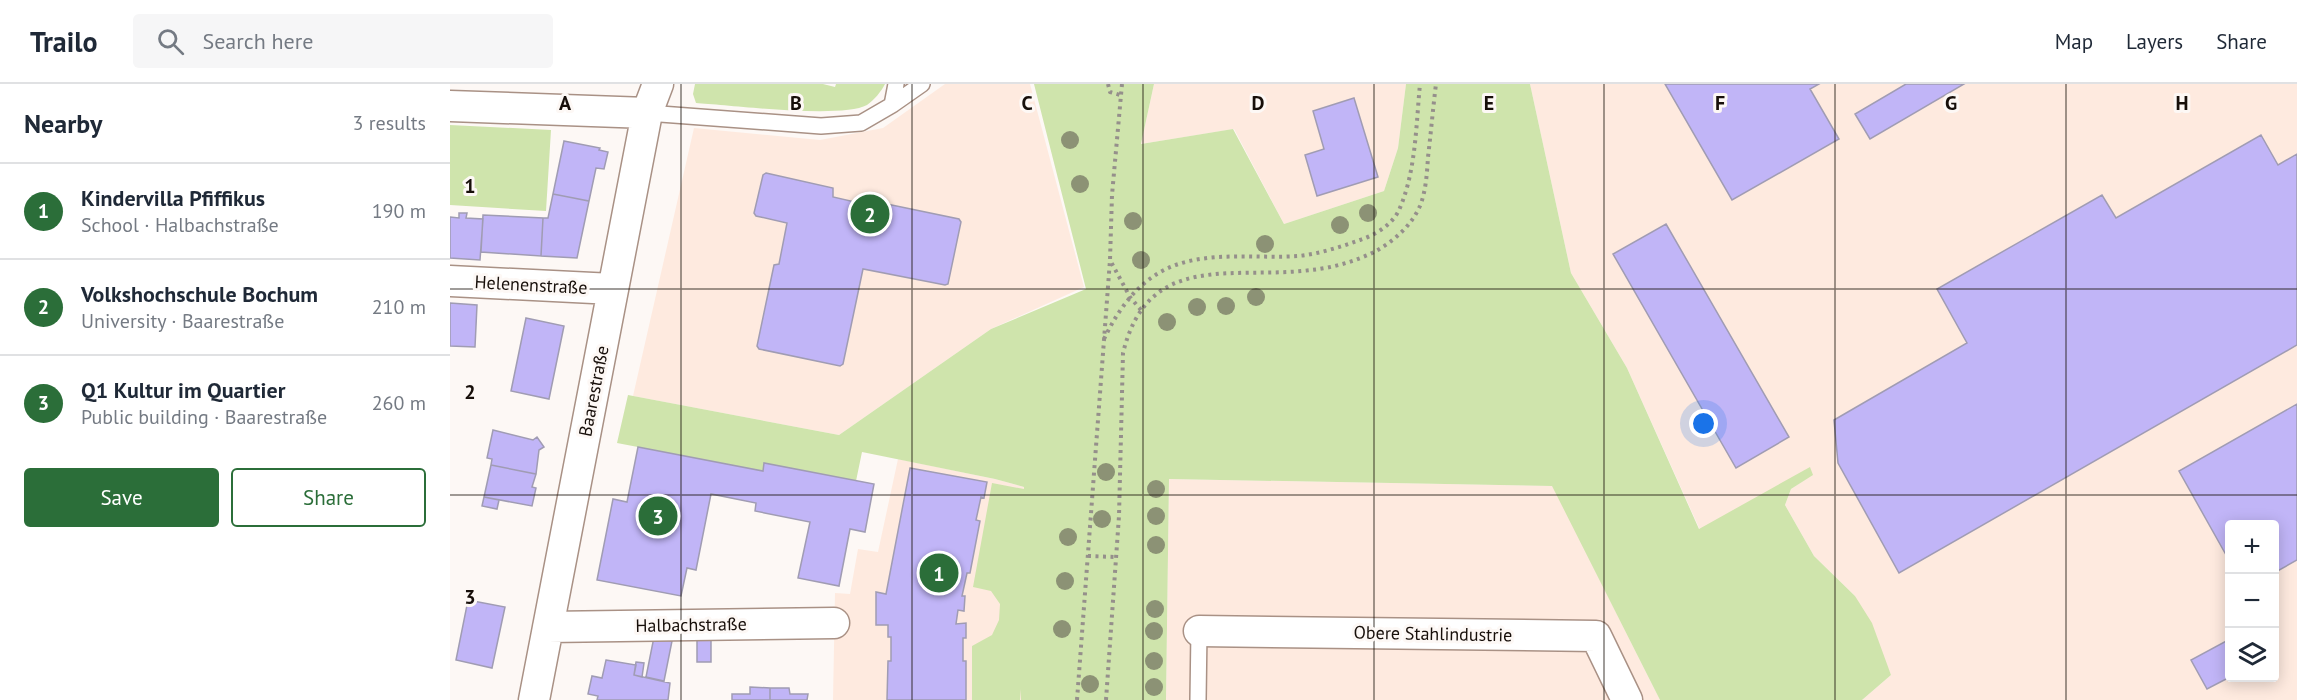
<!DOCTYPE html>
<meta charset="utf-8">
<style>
:root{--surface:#fff;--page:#f6f6f7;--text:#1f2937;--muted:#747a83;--line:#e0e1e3;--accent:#2b6e39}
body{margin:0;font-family:"PT Sans",sans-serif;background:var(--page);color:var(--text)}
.controls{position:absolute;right:18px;bottom:18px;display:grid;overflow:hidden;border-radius:6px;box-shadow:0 3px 15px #0003}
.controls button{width:54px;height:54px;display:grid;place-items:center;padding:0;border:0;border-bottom:2px solid var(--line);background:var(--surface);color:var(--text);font:30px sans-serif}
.you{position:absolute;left:1254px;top:340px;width:21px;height:21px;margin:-15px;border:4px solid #fff;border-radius:50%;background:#1a73e8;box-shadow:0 0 0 9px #1a73e833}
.badge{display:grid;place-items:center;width:39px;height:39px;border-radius:50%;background:var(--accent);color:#fff;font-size:20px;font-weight:700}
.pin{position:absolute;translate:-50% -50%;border:3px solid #fff;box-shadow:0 2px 6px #0006}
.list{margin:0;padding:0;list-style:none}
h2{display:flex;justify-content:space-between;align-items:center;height:78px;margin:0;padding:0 24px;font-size:26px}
h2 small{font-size:20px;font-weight:400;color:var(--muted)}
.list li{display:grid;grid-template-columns:39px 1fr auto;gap:18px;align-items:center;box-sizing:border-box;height:96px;padding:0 24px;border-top:2px solid var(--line)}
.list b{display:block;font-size:22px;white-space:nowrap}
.list p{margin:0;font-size:20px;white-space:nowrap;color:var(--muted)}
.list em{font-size:20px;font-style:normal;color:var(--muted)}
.actions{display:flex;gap:12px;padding:18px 24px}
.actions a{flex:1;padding:14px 0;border:2px solid var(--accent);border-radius:6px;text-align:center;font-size:21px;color:var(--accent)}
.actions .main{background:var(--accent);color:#fff}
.icon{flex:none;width:33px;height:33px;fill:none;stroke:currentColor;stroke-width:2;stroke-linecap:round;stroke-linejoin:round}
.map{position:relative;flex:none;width:1847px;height:616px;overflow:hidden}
header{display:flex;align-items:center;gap:36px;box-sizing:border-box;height:84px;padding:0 30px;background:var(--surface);border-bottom:2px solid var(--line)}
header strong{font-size:28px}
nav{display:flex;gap:33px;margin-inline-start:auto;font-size:21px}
.search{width:420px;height:54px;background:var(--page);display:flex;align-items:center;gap:15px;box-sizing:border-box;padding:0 21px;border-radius:6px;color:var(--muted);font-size:22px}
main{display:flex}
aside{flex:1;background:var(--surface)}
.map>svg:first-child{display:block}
.built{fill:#feeadf;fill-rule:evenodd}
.green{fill:#cfe4ac}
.building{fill:#c1b5f7;stroke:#a09cb3;stroke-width:1.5}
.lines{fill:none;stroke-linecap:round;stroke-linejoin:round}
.lane-casing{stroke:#a99185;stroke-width:18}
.street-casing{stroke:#a99185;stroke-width:33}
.path{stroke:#958f8b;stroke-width:4;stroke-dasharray:3 4.5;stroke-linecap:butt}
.lane{stroke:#fff;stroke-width:15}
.street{stroke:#fff;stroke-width:30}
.tree{fill:#8c9275}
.grid{fill:none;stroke:#170f0a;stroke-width:1.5;stroke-opacity:0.55}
.labels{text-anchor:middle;stroke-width:6;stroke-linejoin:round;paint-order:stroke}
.street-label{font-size:18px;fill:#170f0a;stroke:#fdf8f5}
.grid-label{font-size:20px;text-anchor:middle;font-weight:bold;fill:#170f0a;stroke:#fdf8f5;stroke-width:6;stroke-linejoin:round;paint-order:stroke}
</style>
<header>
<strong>Trailo</strong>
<div class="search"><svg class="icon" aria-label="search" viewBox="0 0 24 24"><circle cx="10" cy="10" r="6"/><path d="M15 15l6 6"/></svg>Search here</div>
<nav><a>Map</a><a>Layers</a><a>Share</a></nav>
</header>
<main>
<aside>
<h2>Nearby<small>3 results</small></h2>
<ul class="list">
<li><span class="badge">1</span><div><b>Kindervilla Pfiffikus</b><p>School · Halbachstraße</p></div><em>190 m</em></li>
<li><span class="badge">2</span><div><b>Volkshochschule Bochum</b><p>University · Baarestraße</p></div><em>210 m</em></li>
<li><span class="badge">3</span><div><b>Q1 Kultur im Quartier</b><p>Public building · Baarestraße</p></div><em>260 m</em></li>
</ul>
<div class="actions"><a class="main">Save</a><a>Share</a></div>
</aside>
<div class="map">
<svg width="1847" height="616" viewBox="0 0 1847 616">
<rect width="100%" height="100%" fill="#fdf8f5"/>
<path class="built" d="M 495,0 L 580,0 L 634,203 L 541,245 L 389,351 L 183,312 L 244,44 L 370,56 L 433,44 Z
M 704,0 L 956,0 L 948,64 L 934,107 L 834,140 L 784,45 L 691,60 Z
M 1080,0 L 1847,0 L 1847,616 L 1412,616 L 1441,591 L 1405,512 L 1364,472 L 1335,421 L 1341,405 L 1362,391 L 1360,384 L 1250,446 L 1177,284 L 1121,189 ZM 1780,440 L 1824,440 L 1824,594 L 1780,594 Z
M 448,375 L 545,395 L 574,403 L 571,616 L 383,616 L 385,509 L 400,510 L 408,465 L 428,468 Z
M 719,395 L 1103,402 L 1210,616 L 716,616 Z"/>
<path class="green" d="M 245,0 L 373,0 L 385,3 L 386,0 L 435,0 C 431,8 424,16 417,21 C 391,35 280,21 246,19 L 243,10 Z
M 584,0 L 704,0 L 691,60 L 783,45 L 834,140 L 934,107 L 948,64 L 956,0 L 1080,0 L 1121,189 L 1177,284 L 1249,445 L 1360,383 L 1363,391 L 1341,405 L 1335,421 L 1364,472 L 1405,512 L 1422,539 L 1441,591 L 1412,616 L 1210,616 L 1102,402 L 719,395 L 716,616 L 571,616 L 571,605 L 570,616 L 522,616 L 522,562 L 542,551 L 549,536 L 550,520 L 541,507 L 523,503 L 542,399 L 574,405 L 574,403 L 545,395 L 412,368 L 406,397 L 314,380 L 313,387 L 167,359 L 178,311 L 389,351 L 541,245 L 636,205 Z
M 0,41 L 101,46 L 96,127 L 0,121 Z"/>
<path class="building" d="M 1215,0 L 1369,0 L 1360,5 L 1389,55 L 1282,116 Z
M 1456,0 L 1514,0 L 1420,55 L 1405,30 Z
M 904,14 L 928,93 L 867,112 L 855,71 L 874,65 L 863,27 Z
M 1811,51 L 1828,81 L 1847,70 L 1847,261 L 1449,489 L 1388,379 L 1384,336 L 1517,259 L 1487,205 L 1652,111 L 1666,134 Z
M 114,57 L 150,64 L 149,66 L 158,68 L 154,85 L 146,84 L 139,117 L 103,110 Z
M 316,89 L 383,104 L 383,113 L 409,119 L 413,115 L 509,135 L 511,138 L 498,200 L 495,201 L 413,185 L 393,280 L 390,282 L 309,265 L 307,262 L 324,181 L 329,180 L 337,139 L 306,132 L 304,129 L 313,91 Z
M 103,110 L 139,117 L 127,174 L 91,172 L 93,134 L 98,134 Z
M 9,129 L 17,129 L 16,134 L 33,135 L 30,176 L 0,174 L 0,133 L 9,134 Z
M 33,131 L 93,134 L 91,172 L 31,168 Z
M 1216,140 L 1339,353 L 1286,384 L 1163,170 Z
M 0,219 L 27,221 L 25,263 L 0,262 Z
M 76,234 L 114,242 L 99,315 L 61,307 Z
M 1847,320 L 1847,476 L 1824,489 L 1824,440 L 1780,440 L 1780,478 L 1729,387 Z
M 43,346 L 83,356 L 87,353 L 94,363 L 89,366 L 86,390 L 41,381 L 42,375 L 37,374 Z
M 188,363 L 313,387 L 314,379 L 424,400 L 415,448 L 400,445 L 389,502 L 348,494 L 360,438 L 305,427 L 306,419 L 261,410 L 246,486 L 237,484 L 231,512 L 147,496 L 163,415 L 177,418 Z
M 41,381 L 86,390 L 82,403 L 86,404 L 82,422 L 34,413 Z
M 460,384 L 537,398 L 534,414 L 531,413 L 526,436 L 530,437 L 520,489 L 517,489 L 512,512 L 515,512 L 514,527 L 508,526 L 506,540 L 516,539 L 516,554 L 513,554 L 513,577 L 516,577 L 516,616 L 437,616 L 438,577 L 441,577 L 441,553 L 438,553 L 438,541 L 426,541 L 426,508 L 436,510 Z
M 34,413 L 49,416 L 47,425 L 32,422 Z
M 18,516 L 55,523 L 42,584 L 6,576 Z
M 247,551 L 261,551 L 261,578 L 247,578 Z
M 204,553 L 222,557 L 214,597 L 196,593 Z
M 1780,555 L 1780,593 L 1757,605 L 1741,576 Z
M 156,576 L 186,581 L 184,591 L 220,599 L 218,616 L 147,616 L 148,612 L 138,610 L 142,592 L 152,594 Z
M 186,578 L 194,579 L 192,593 L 184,591 Z
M 300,603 L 320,604 L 320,616 L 282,616 L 282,610 L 300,610 Z
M 320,604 L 339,604 L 340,610 L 358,610 L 357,616 L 320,616 Z"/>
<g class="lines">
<defs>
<path id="lane" d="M 442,21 L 472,0
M 197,29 L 371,42 L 411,39 L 442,21 L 446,0
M 748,616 L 749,547"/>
<path id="street" d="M 0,22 L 197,29
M 0,197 L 163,205
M 98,543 L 384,539
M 749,547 L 1146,552 L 1177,616
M 84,616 L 197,29 L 208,0"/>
</defs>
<use href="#lane" class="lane-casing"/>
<use href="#street" class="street-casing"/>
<path class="path" d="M 658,0 L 660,8 L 670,11
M 672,0 L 662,111 L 660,176 L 680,213 L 691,226
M 654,255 C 668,226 686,200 716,185 C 756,166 806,175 848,172 C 869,170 890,163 910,156 C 925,151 942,141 949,126 C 966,88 966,41 970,0
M 638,472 L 666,473
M 627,616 L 660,176
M 656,616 L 669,432 L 673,269 C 698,166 783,196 861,186 C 882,184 907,177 926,167 C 944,157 961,142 970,122 C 976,107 977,89 978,73 C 981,48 983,24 986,0"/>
<use href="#lane" class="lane"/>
<use href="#street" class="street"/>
</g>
<g class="tree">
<circle cx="620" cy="56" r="9"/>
<circle cx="630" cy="100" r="9"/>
<circle cx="918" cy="129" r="9"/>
<circle cx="683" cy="137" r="9"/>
<circle cx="890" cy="141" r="9"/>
<circle cx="815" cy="160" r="9"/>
<circle cx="691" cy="176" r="9"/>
<circle cx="806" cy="213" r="9"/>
<circle cx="776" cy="222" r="9"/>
<circle cx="747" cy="223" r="9"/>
<circle cx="717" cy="238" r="9"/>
<circle cx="656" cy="388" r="9"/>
<circle cx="706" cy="405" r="9"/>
<circle cx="706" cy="432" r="9"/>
<circle cx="652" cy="435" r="9"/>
<circle cx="618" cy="453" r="9"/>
<circle cx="706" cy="461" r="9"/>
<circle cx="615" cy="497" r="9"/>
<circle cx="705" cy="525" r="9"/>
<circle cx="612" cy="545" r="9"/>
<circle cx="704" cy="547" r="9"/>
<circle cx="704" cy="577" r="9"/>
<circle cx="640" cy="600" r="9"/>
<circle cx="704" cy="603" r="9"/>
</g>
<path class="grid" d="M 231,0 L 231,616M 462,0 L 462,616M 693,0 L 693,616M 924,0 L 924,616M 1154,0 L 1154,616M 1385,0 L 1385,616M 1616,0 L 1616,616M 0,205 L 1847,205M 0,411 L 1847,411"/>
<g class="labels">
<g class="street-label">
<text transform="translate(81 201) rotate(3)" y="6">Helenenstraße</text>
<text transform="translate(144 307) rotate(-79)" y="6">Baarestraße</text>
<text transform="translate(241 541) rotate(-1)" y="6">Halbachstraße</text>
<text transform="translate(983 550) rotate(1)" y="6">Obere Stahlindustrie</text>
</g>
</g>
<g class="grid-label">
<text x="115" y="26">A</text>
<text x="346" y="26">B</text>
<text x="577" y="26">C</text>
<text x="808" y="26">D</text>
<text x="1039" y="26">E</text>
<text x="1270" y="26">F</text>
<text x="1501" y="26">G</text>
<text x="1732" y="26">H</text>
<text x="20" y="109">1</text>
<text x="20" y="315">2</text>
<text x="20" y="520">3</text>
</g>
</svg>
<div class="controls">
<button>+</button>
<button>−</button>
<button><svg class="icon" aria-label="layers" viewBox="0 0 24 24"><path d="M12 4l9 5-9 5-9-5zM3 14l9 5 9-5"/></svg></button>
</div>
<div class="you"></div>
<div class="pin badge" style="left:489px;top:489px">1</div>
<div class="pin badge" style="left:420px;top:130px">2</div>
<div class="pin badge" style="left:208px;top:432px">3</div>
</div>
</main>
